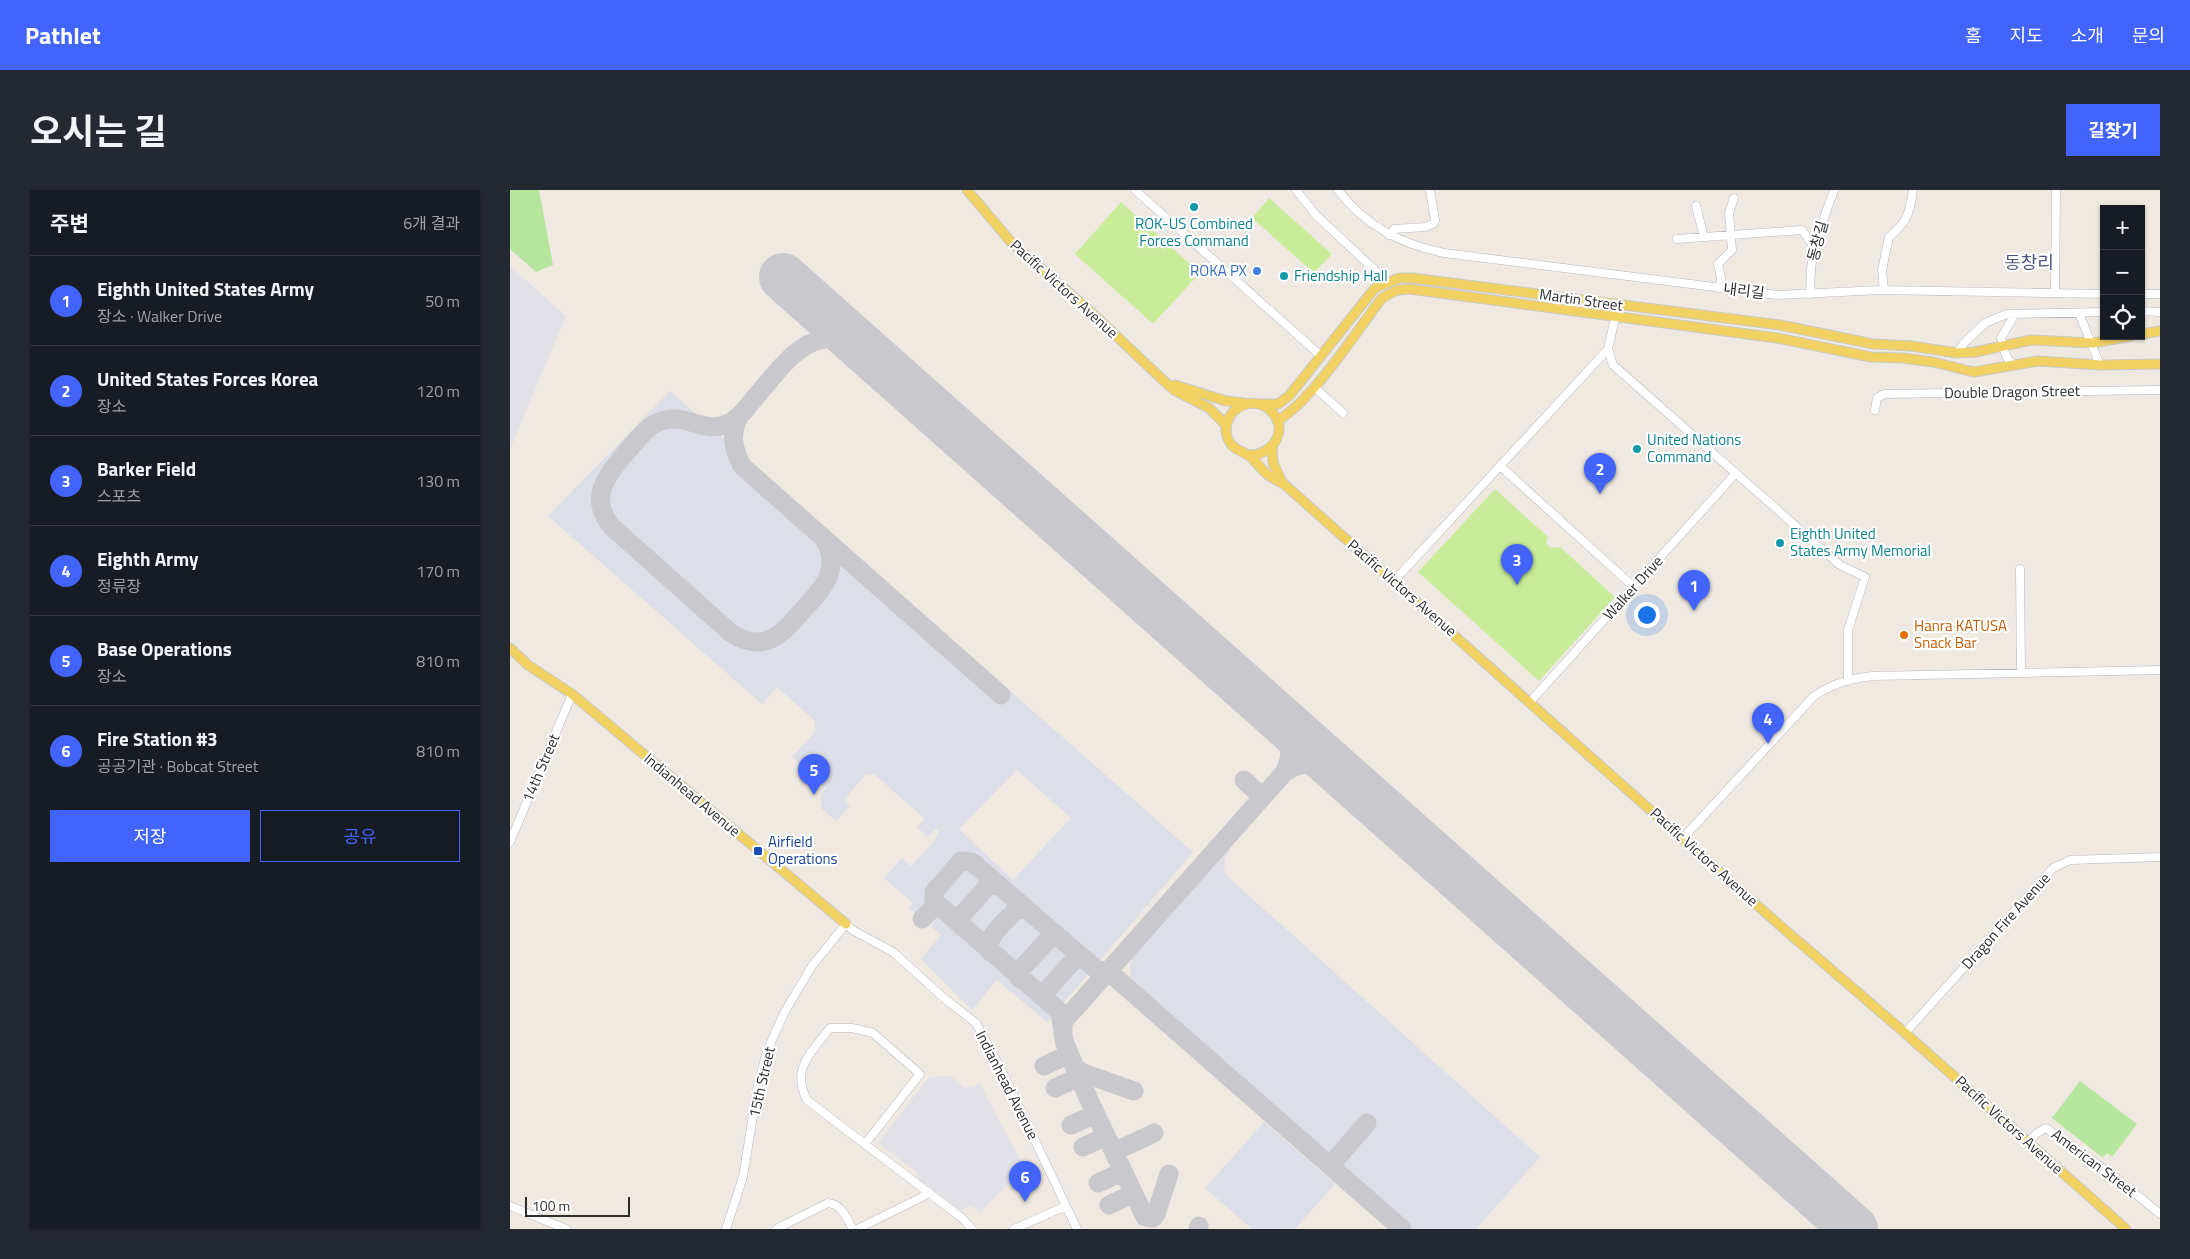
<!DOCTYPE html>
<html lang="ko">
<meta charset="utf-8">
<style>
:root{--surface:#171b24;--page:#242831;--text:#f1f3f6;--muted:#9ea1a6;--line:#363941;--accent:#4264fb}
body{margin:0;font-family:"Titillium Web","Noto Sans KR",sans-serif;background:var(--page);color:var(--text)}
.controls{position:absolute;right:15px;top:15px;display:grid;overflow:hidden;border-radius:0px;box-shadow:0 1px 4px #0004}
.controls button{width:45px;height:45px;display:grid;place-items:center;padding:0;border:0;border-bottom:1px solid var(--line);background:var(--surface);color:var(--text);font:25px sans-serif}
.scale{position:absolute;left:15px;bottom:12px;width:105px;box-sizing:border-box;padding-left:5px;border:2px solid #2e2e2e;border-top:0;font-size:14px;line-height:18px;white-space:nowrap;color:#2e2e2e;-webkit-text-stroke:4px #fff;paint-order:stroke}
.you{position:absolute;left:1136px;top:424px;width:18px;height:18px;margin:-12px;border:4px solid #fff;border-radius:50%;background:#1a73e8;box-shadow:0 0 0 8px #1a73e833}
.badge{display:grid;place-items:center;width:32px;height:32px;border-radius:50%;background:var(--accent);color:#fff;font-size:16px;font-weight:700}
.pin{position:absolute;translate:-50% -41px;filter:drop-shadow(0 1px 2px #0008)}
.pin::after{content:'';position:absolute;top:26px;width:18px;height:15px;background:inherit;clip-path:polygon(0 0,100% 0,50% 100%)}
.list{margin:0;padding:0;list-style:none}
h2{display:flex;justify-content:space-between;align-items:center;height:65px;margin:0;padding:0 20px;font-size:21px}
h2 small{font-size:16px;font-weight:400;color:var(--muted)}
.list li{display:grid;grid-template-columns:32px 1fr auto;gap:15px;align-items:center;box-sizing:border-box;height:90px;padding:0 20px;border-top:1px solid var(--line)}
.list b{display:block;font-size:19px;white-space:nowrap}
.list p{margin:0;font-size:16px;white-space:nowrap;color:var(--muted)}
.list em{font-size:16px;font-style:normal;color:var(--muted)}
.actions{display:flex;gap:10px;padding:15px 20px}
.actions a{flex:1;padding:11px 0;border:1px solid var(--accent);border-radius:0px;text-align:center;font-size:18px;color:var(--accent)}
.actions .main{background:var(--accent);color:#fff}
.icon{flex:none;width:28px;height:28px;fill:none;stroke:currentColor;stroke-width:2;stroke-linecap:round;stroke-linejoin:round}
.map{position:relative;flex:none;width:1650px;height:1039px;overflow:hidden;border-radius:0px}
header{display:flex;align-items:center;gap:30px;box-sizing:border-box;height:70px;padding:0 25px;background:var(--accent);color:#fff}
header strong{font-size:24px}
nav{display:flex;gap:28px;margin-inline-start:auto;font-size:18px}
.intro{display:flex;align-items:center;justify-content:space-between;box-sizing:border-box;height:120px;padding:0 30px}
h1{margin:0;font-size:35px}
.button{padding:12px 22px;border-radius:0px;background:var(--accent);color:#fff;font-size:18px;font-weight:700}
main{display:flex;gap:30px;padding:0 30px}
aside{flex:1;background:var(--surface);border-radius:0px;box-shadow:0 1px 4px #0004}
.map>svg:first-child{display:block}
.industrial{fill:#e3e1e8}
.airport{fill:#dcdee8;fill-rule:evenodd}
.green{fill:#b6e59e}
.pitch{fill:#c9ec9a}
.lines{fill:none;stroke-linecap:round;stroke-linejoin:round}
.taxiway{stroke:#c9c8cc;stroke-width:19}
.runway{stroke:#c9c8cc;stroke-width:48}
.minor-casing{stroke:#b4b7c1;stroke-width:9}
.major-casing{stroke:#c9c9c9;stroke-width:11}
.minor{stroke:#fff;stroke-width:8}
.major{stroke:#f2d163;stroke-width:9}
.culture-dot{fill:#0f9aa8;stroke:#fff;stroke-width:2}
.shop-dot{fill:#3f7fe0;stroke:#fff;stroke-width:2}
.food-dot{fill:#e8710a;stroke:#fff;stroke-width:2}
.transit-dot{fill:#1a4fb4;stroke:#fff;stroke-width:2}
.labels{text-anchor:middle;stroke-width:4.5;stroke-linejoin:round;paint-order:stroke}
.culture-label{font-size:15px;fill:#0d838f;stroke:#fff;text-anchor:start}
.street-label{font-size:15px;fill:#2e2e2e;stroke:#fff}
.shop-label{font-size:15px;fill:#366cbe;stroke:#fff;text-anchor:end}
.food-label{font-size:15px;fill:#c56008;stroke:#fff;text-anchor:start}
.transit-label{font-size:15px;fill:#164399;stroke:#fff;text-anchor:start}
.quarter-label{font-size:18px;fill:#4d5680;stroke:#fff}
</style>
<header>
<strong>Pathlet</strong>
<nav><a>홈</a><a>지도</a><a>소개</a><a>문의</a></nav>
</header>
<div class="intro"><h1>오시는 길</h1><a class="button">길찾기</a></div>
<main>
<aside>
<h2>주변<small>6개 결과</small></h2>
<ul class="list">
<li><span class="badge">1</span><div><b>Eighth United States Army</b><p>장소 · Walker Drive</p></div><em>50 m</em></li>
<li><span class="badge">2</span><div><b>United States Forces Korea</b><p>장소</p></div><em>120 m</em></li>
<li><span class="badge">3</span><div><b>Barker Field</b><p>스포츠</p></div><em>130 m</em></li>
<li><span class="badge">4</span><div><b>Eighth Army</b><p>정류장</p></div><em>170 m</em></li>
<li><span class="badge">5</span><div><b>Base Operations</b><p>장소</p></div><em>810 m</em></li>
<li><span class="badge">6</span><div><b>Fire Station #3</b><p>공공기관 · Bobcat Street</p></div><em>810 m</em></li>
</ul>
<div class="actions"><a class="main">저장</a><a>공유</a></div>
</aside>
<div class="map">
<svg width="1650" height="1039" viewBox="0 0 1650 1039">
<rect width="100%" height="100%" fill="#efe9e1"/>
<path class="industrial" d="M 0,76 L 56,126 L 0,259 Z
M 441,886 L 455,898 L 470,894 L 511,971 L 507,985 L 470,1023 L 461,1016 L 451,1020 L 408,989 L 406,982 L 368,953 L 419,887 Z"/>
<path class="airport" d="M 160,201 L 683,662 L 537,832 L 487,790 L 462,820 L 411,769 L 431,745 L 421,736 L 425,731 L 421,727 L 416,732 L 399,718 L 403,713 L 374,688 L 392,668 L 401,676 L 423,653 L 429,641 L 425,639 L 418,647 L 407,637 L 415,629 L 364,584 L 356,584 L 334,610 L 340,616 L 326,631 L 311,618 L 311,604 L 316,598 L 282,567 L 306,541 L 304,530 L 267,497 L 252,514 L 38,326 ZM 507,580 L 561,628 L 503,690 L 449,639 Z
M 714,654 L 720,659 L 715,668 L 714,679 L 717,686 L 1030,967 L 966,1039 L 899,1039 L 620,791 L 621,759 Z
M 754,932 L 825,994 L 785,1039 L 742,1039 L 695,998 Z"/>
<path class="green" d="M 0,0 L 29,0 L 43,75 L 26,82 L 0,59 Z
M 1570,891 L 1627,934 L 1602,967 L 1597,963 L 1593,968 L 1542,928 Z"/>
<path class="pitch" d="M 759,8 L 822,64 L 804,83 L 742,28 Z
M 611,12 L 690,83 L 643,134 L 565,64 Z
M 985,299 L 1038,347 L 1036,352 L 1040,358 L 1050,357 L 1105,407 L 1029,491 L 908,382 Z"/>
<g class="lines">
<path class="taxiway" d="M 229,227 C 220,245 223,258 232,276 L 491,505
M 313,347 C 333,379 313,398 292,421 C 271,445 254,464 221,443 L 102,337 C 76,306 99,283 120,258 C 130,247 139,233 155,230 C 178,224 197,246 221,232 C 230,227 236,219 242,211 C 275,174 300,128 355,158
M 767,526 C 780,545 785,561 774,583
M 734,590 L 748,603 L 750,610
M 412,729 L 426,715
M 452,737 L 451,726 L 478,696 L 483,695 L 489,696
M 480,762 C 474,747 496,731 505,721 L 511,719 L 517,720
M 510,789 L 511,779 L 538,750 L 544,747 L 552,749
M 536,810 L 537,800 L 564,770 L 575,769
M 552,835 L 550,822 L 424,711 L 424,702 L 451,671 L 462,672 L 587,780 L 598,781 L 892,1039
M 534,876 L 555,866 L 558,860
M 564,876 L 570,882 L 624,901
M 545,898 L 565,889 L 567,883
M 561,935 L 581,926 L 583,920
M 573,957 L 592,948 L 598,950
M 606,968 L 608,960 L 644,943
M 825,980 L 825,970 L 857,933
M 659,984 L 646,1024 L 643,1028 L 635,1027 L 579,910 L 555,854 L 553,845 L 553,832 L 774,583 C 794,568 811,573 832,584
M 588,993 L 608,984 L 615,987
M 599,1015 L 618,1006 L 621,999
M 688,1039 L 689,1036"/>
<path class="runway" d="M 273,87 L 1344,1039"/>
<defs>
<path id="minor" d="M 625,0 L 811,166
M 786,0 L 806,25 L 869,84
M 828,0 C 855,36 891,54 934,63 L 1268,105 L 1371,100 L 1594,104
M 1186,16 L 1194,47
M 879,45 L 884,39 L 916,37 L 924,33 L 925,30 L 920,0
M 1167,49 L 1292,40 L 1304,57
M 1210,98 L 1211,87 L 1208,74 L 1222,60 L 1219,23 L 1224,8
M 1374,100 L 1372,80 L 1379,47 C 1397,33 1400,22 1403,0
M 1545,103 L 1546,0
M 1301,104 C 1297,67 1312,34 1324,0
M 1631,104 L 1650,104
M 1108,115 L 1098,159 L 1103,175 L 1330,375 L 1355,387 L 1338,440 L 1338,489
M 1631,121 L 1650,122
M 1569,123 L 1590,175
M 1447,163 L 1454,153 L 1475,133 L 1497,124 L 1594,122
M 1502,174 L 1496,166 L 1491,148 L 1505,124
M 804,197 L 833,223
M 1365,220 L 1367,208 L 1374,204 L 1650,200
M 990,276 L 1124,397
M 1510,379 L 1511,483
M 884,391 L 1098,159
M 1020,512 L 1226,283
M 1173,648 L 1304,506 C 1324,493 1339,489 1363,486 L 1650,480
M 0,652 L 62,504
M 1395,843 L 1543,678 L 1560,670 L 1650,667
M 1518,952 L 1527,943 L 1536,938 L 1605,987 L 1650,1024
M 355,954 L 410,884 L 363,843 L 342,838 L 320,838 C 301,863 281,878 297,910 L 452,1028 L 462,1039
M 0,1016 L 56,1039
M 216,1039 L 233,987 L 248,895 L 257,861 L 274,823 L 302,776 L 336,734 L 344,741 L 383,762 L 435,809 L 466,833 L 490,877 L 567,1039
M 266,1039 L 318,1013 C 332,1014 336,1028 343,1039
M 347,1039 L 420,1003
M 504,1039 L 556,1016"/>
<path id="major" d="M 457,0 L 501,52 L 582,123 L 655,192 L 664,200 L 699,218 L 716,235
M 1631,144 L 1650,141
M 665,195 L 716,211 L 735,213
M 752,214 L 768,214 L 779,206 L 865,98 L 889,88 L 902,88 L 1270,135 L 1363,154 L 1401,156 L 1447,163 L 1465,162 L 1521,150 L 1583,153 L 1621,146
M 767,231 C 803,210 846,142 872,108 L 887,100 L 900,99 L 1267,148 L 1361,167 L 1393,168 L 1423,172 L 1464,182 L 1528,171 L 1590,175 L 1650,174
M 762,257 L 763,273 L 773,294
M 738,265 C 764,266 781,237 759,219 C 738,202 708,225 718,249 C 722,259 730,260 738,265 C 745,270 751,279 757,284 C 762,288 768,291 774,294 L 1266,732 L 1395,843 L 1616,1039
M 0,458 L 18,475 L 62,504 L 336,734"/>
</defs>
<use href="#minor" class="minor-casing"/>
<use href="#major" class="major-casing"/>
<use href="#minor" class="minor"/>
<use href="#major" class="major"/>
</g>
<g class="culture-dot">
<circle cx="684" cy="17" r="5"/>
<circle cx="774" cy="86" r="5"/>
<circle cx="1127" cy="259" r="5"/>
<circle cx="1270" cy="353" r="5"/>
</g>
<circle class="shop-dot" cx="747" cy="81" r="5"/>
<circle class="food-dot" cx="1394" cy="445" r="5"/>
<rect class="transit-dot" x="243" y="656" width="10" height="10" rx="2.5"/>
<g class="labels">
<g class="culture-label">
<text x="684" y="39" text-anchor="middle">ROK-US Combined<tspan x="684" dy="17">Forces Command</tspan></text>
<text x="784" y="91">Friendship Hall</text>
<text x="1137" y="255">United Nations<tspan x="1137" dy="17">Command</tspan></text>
<text x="1280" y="349">Eighth United<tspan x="1280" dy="17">States Army Memorial</tspan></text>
</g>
<g class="street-label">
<text transform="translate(1308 51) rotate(-75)" y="5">동창길</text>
<text transform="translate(554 99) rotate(42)" y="5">Pacific Victors Avenue</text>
<text transform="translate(1234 101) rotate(7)" y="5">내리길</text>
<text transform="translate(1071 110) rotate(8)" y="5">Martin Street</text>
<text transform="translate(1502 202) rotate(-1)" y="5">Double Dragon Street</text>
<text transform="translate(892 398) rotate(41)" y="5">Pacific Victors Avenue</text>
<text transform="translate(1123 398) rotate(-48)" y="5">Walker Drive</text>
<text transform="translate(31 578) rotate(-67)" y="5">14th Street</text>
<text transform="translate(182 605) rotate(40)" y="5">Indianhead Avenue</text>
<text transform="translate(1194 667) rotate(42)" y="5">Pacific Victors Avenue</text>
<text transform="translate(1496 731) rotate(-48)" y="5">Dragon Fire Avenue</text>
<text transform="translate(252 892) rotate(-77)" y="5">15th Street</text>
<text transform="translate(497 895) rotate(63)" y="5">Indianhead Avenue</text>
<text transform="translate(1499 935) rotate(42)" y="5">Pacific Victors Avenue</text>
<text transform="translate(1584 973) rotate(37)" y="5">American Street</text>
</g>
<g class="shop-label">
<text x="737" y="86">ROKA PX</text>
</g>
<g class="food-label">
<text x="1404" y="441">Hanra KATUSA<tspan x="1404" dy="17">Snack Bar</tspan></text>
</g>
<g class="transit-label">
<text x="258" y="657">Airfield<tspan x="258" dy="17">Operations</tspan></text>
</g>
<g class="quarter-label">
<text x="1519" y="79">동창리</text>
</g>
</g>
</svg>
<div class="controls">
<button>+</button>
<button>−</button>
<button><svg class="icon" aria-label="locate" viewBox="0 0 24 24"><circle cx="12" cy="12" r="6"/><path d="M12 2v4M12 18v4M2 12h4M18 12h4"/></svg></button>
</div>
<div class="scale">100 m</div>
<div class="you"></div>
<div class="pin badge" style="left:1184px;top:421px">1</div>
<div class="pin badge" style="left:1090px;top:304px">2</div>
<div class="pin badge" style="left:1007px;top:395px">3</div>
<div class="pin badge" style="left:1258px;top:554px">4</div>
<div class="pin badge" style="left:304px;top:605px">5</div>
<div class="pin badge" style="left:515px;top:1012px">6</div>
</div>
</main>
